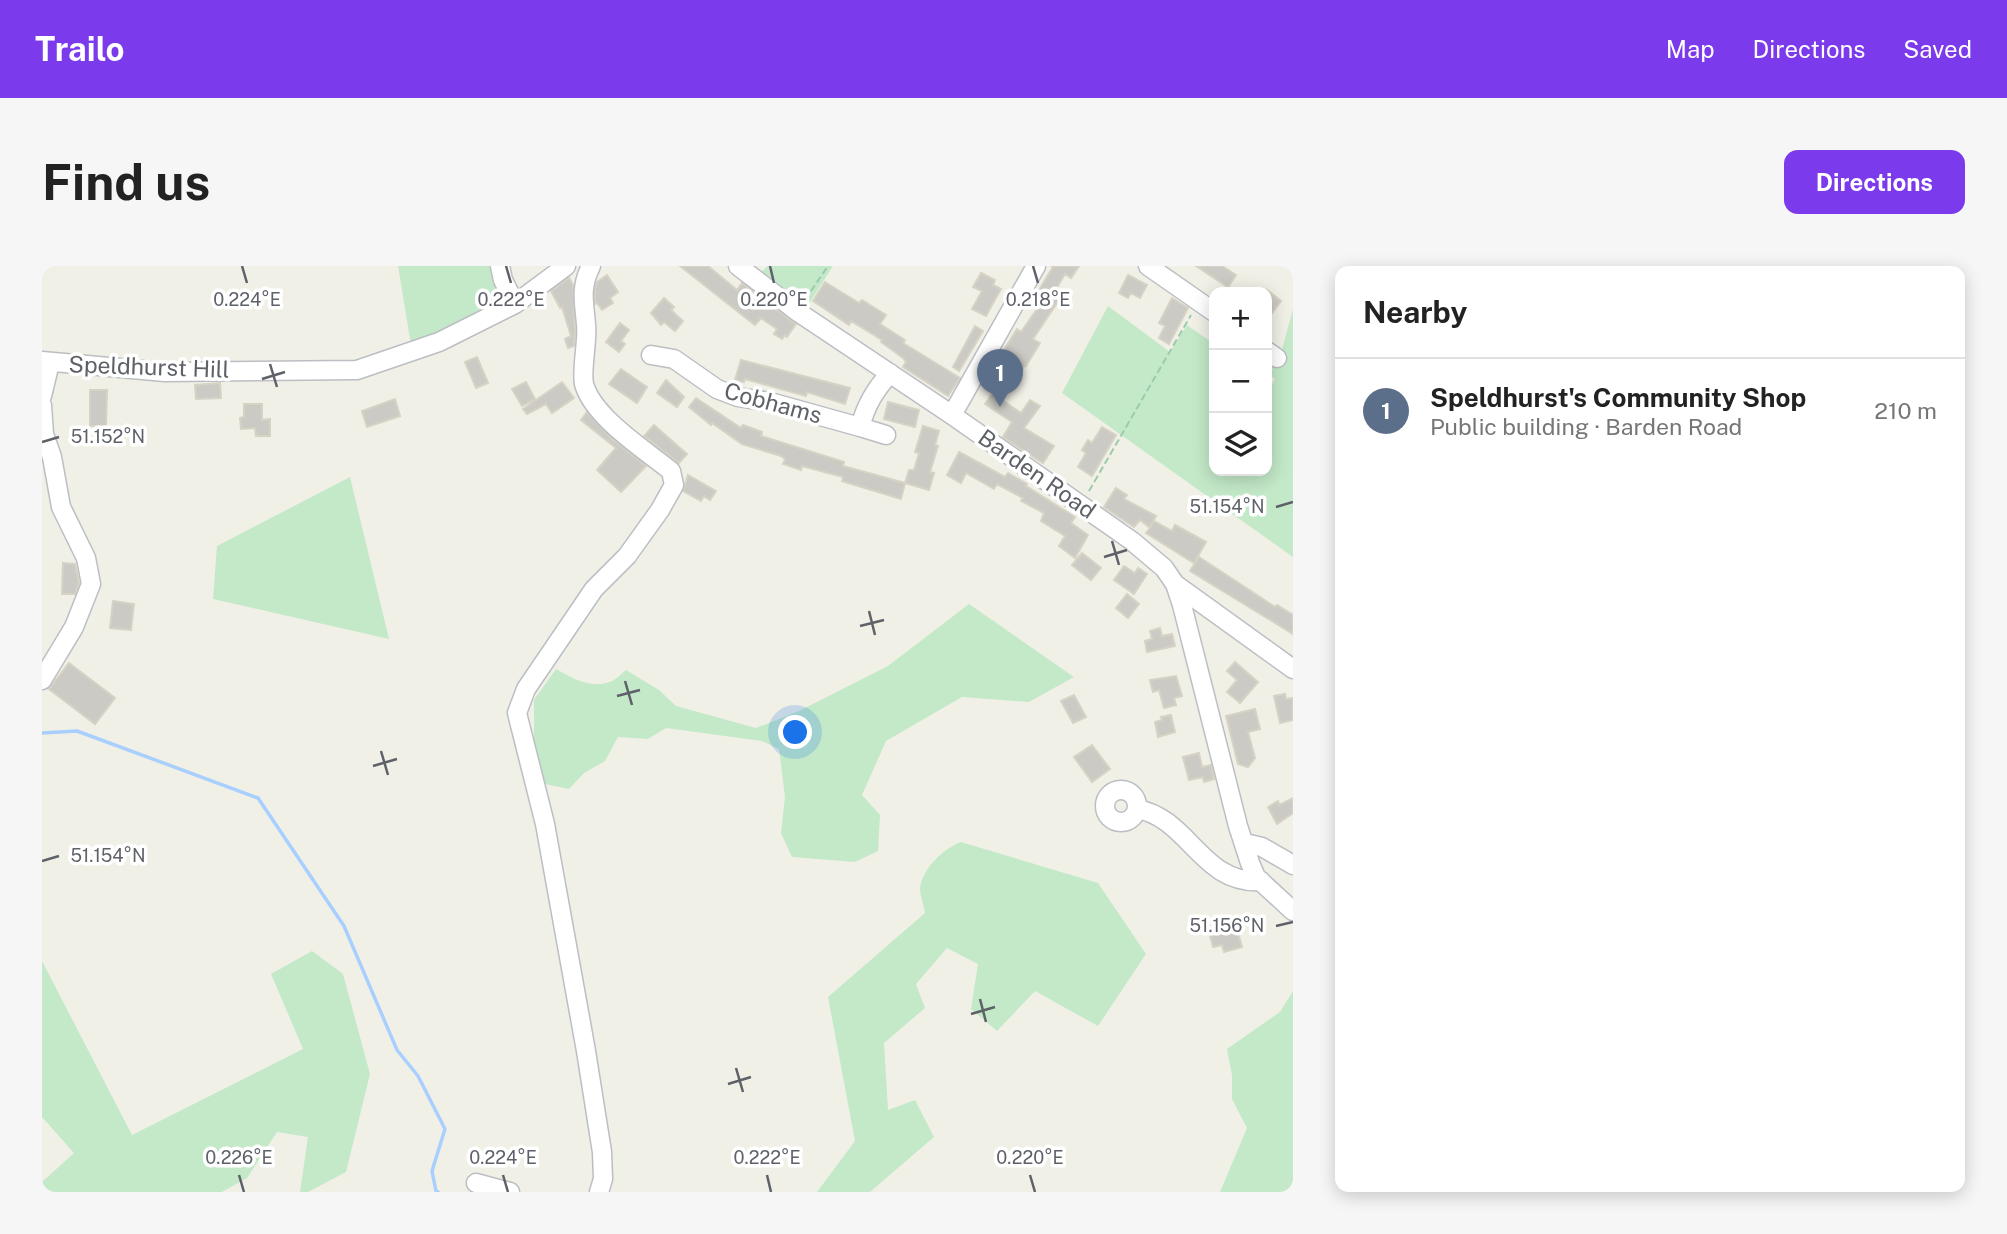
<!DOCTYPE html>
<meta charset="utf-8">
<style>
:root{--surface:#fff;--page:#f6f6f6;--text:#222;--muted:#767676;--line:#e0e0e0;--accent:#7c3aed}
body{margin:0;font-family:"Public Sans",sans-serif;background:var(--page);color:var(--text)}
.controls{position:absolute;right:21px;top:21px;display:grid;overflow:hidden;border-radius:14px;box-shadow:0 4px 18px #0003}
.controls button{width:63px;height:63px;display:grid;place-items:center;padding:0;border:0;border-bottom:2px solid var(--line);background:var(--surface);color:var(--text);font:35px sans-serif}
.you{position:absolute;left:754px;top:467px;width:24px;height:24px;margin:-18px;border:5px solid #fff;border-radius:50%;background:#1a73e8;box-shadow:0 0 0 10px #1a73e833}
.badge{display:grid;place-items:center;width:46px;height:46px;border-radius:50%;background:var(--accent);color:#fff;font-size:23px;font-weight:700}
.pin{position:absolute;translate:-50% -58px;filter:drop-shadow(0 2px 4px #0008)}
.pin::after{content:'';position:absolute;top:37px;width:24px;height:21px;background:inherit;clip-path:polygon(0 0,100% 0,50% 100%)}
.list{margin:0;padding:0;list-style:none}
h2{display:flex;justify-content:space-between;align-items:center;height:91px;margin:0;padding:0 28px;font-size:30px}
h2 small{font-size:23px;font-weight:400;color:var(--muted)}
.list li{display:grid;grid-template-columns:46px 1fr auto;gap:21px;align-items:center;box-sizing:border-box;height:105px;padding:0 28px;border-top:2px solid var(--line)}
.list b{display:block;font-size:26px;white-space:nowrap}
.list p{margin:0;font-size:23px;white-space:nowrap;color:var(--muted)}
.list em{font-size:23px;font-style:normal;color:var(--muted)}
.icon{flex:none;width:38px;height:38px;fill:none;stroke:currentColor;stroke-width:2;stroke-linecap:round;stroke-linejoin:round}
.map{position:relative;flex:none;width:1251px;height:926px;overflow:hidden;border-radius:14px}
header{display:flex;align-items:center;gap:42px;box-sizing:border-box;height:98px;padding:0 35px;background:var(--accent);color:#fff}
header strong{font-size:33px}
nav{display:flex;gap:38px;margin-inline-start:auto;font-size:24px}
.intro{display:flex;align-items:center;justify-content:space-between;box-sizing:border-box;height:168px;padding:0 42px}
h1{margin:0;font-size:49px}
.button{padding:18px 32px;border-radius:14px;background:var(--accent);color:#fff;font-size:24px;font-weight:700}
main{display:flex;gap:42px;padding:0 42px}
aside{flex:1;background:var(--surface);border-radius:14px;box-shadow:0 4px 18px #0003}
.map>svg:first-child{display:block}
.green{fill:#c3e9c8}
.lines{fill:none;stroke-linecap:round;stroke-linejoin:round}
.stream{stroke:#a9cfff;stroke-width:3.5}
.building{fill:#cccac4;stroke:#d6d3c5;stroke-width:2}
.minor-casing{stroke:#bbbec3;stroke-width:21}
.path{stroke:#9ccaaf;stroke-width:2;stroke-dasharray:7 3.5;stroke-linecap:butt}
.minor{stroke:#fff;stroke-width:18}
.ticks{fill:none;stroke:#5e6168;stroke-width:2.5}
.labels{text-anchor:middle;stroke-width:7;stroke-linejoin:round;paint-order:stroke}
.street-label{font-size:23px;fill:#5e6168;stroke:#fff}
.ticks-label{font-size:18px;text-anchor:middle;fill:#5e6168;stroke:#fff;stroke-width:7;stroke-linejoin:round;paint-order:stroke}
</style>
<header>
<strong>Trailo</strong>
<nav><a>Map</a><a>Directions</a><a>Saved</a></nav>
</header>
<div class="intro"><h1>Find us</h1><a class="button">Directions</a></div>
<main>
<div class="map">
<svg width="1251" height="926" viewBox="0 0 1251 926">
<rect width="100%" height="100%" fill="#f1f0e7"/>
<path class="green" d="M 356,0 L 453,0 L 462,33 L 369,79 Z
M 726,0 L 791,0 L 763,44 L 718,7 Z
M 1066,40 L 1128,86 L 1145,59 L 1172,78 L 1172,205 L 1225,205 L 1225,126 L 1233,113 L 1226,107 L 1240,83 L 1251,43 L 1251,291 L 1020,127 Z
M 308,211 L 347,373 L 171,333 L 175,280 Z
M 927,338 L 1032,411 L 987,436 L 920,431 L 844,475 L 820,529 L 838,549 L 836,585 L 813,596 L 750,591 L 739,567 L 743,531 L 737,483 L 720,475 L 624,462 L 606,473 L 576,471 L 563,495 L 542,507 L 527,523 L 503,518 L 492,485 L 492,434 L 514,403 C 530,412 550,424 570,415 C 575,413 580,407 584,404 L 617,424 L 634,440 L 714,462 L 757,445 L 846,400 Z
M 919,576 L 1056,617 L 1104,688 L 1056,760 L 993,725 L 955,765 L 929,743 L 936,698 L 905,682 L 874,718 L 883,742 L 842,777 L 846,844 L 873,834 L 892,871 L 828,926 L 775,926 L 813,875 L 786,731 L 883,647 C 882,640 879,632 878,625 C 878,604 902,582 919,576 Z
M 270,685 L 301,708 L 328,808 L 304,906 L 266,926 L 258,926 L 266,871 L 235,866 L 205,912 L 180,926 L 0,926 L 0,916 L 32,887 L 0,851 L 0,695 L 90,869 L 261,783 L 229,708 Z
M 1251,725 L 1251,926 L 1178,926 L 1205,862 L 1190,833 L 1190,809 L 1185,783 L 1238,746 Z"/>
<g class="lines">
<path class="stream" d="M 0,467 L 35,465 L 216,532 L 302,660 L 355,784 L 376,810 L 403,863 L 390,905 L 394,925 L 396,926"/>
</g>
<path class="building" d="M 638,0 L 666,0 L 695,24 L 700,17 L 754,58 L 745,71 L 743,69 L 740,73 L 732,68 L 735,63 L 719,52 L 713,59 Z
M 1009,0 L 1037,0 L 1029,12 L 1023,8 L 1010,30 L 1017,34 L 991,73 L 998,77 L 984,100 L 983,99 L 960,134 L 979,147 L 988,134 L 998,140 L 982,162 L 1012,180 L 1001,197 L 961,171 L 970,156 L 943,138 L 954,122 L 943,115 L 975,63 L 979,66 L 995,43 L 992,40 L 995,34 L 992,32 L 1011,1 Z
M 1154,0 L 1180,0 L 1194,9 L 1186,21 Z
M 939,7 L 953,14 L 951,19 L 959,23 L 944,50 L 930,43 L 940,25 L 931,21 Z
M 565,9 L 576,26 L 568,32 L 571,37 L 560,44 L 555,37 L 553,38 L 553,23 L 555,16 Z
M 1086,9 L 1105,19 L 1098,32 L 1089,27 L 1086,32 L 1077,27 Z
M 527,12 L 531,19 L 533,65 L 532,80 L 526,82 L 523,73 L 529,70 L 520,41 L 518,42 L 509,25 Z
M 783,16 L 817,37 L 820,34 L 844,49 L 838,58 L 863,74 L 861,77 L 918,112 L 906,130 L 861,101 L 864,96 L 861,92 L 839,76 L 840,74 L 809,55 L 807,59 L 771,35 Z
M 1225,24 L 1239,35 L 1225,54 Z
M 622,32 L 632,41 L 629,44 L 641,55 L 633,65 L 622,56 L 619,59 L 609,47 Z
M 1130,32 L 1146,42 L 1127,78 L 1117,72 L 1123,60 L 1117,57 Z
M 578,57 L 587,64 L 579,75 L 583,78 L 577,86 L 564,76 Z
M 933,60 L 941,65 L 917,105 L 911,101 Z
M 435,91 L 446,117 L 434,122 L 423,96 Z
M 699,94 L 808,122 L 803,138 L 765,126 L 764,130 L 703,113 L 702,116 L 693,114 Z
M 579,103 L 605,121 L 595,137 L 567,118 Z
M 624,114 L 642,131 L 635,141 L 615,127 Z
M 484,116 L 493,133 L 480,140 L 470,123 Z
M 520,116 L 532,132 L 510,147 L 504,138 L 485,148 L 481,143 Z
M 178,117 L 179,132 L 154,133 L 153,119 Z
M 48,124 L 65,124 L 64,160 L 48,160 Z
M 654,132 L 699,162 L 701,159 L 720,166 L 719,170 L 802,196 L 801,200 L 863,217 L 859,233 L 800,215 L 801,211 L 760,200 L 759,204 L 741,198 L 743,193 L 739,190 L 700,178 L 670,157 L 669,159 L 647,141 Z
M 353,133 L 358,150 L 325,161 L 320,145 Z
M 846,136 L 877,144 L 873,161 L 842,153 Z
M 202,138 L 220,138 L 220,154 L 228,153 L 228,170 L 214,170 L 213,162 L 199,163 L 198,152 L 202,151 Z
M 545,146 L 571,174 L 604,200 L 579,226 L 555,204 L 574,182 L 539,154 Z
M 612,159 L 645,188 L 637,197 L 602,170 Z
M 881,160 L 897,165 L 893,179 L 896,180 L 888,206 L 892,207 L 887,224 L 863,217 L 867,204 L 872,204 L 877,187 L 873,186 Z
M 1060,161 L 1074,169 L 1050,210 L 1036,201 L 1044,187 L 1040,184 L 1046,174 L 1050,177 Z
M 917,186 L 963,211 L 966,207 L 985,218 L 984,220 L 1033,251 L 1029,257 L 1046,269 L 1033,292 L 1017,280 L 1023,270 L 999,255 L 1002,247 L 979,235 L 981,232 L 955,218 L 952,223 L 924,207 L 919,217 L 905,209 Z
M 646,209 L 674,225 L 668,234 L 662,230 L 659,235 L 641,225 Z
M 1074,222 L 1085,229 L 1082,233 L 1114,250 L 1108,261 L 1112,255 L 1130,265 L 1133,259 L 1164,276 L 1152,297 L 1104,267 L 1108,262 L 1098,254 L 1092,261 L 1062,241 Z
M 1040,287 L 1059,302 L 1049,314 L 1030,299 Z
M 1157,291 L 1233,341 L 1235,339 L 1251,349 L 1251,368 L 1148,305 Z
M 21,297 L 33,298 L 37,317 L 33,328 L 20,328 Z
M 1082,300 L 1093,307 L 1096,302 L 1105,308 L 1092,328 L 1072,314 Z
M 1085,328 L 1097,338 L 1086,352 L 1074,342 Z
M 71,335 L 92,338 L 89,364 L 68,362 Z
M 1118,362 L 1120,370 L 1130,368 L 1133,380 L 1105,386 L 1103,375 L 1110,373 L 1108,365 Z
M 1193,396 L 1216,416 L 1198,437 L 1185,426 L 1195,414 L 1185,405 Z
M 27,397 L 73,432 L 53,458 L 7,423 Z
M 1134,410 L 1140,430 L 1132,432 L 1134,439 L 1122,442 L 1117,424 L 1111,426 L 1108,414 Z
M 1243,428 L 1244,433 L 1251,432 L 1251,454 L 1238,457 L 1232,430 Z
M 1032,429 L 1044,451 L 1031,457 L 1019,435 Z
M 1213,443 L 1218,463 L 1206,466 L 1213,492 L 1206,501 L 1196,498 L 1184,450 Z
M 1129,449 L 1133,466 L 1116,471 L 1113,456 L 1120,454 L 1119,451 Z
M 1050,479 L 1068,503 L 1050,516 L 1032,491 Z
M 1157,487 L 1160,501 L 1169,499 L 1172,513 L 1162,516 L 1161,511 L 1147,514 L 1141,491 Z
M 1251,532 L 1251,547 L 1235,558 L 1226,541 L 1236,535 L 1237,539 Z
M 1195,663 L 1200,681 L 1182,686 L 1180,679 L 1171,681 L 1168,670 Z"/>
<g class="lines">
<defs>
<path id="minor" d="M 458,0 L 461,14 L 473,38
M 549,0 C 538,22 542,35 544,58 C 546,75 539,104 542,118 C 551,151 603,184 629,205 L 632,219 L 618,244 L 585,290 L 552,323 L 484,423 L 475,447 L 503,558 L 544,785 L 560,886 L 561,913 L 557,926
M 696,0 L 756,46 L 910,149 L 1090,275 L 1122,302 L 1133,318 L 1140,339 L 1196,560 L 1208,597 L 1214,611 L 1251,645
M 1106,0 L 1172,46
M 1225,85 L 1235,92
M 609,89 L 632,93 L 675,123 L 696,131 L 728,136 L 818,161 C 824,139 833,124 848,107
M 0,95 L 123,106 L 315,104 L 397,76 L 473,38 L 524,0
M 0,130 L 8,97
M 0,139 L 2,168 L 10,191 L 19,241 L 44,292 L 49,318 L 32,361 L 0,414
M 910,149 L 994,0
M 818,161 L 844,169
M 1133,318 L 1251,403
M1063 540a16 16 0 1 1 32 0a16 16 0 1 1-32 0Z
M 1095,543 C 1147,552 1160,619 1219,615
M 1203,577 L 1220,581 L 1251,599
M 434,917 L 468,926"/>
</defs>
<use href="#minor" class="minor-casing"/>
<path class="path" d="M 763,34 L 786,0
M 1047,225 L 1149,49"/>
<use href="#minor" class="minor"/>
</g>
<path class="ticks" d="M 200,0 L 205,17M 464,0 L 469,17M 728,0 L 732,17M 991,0 L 996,17M 228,98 L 235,121M 220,113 L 243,106M 0,176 L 17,171M 1234,241 L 1251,236M 1070,275 L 1077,299M 1062,291 L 1085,284M 827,345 L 833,369M 818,360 L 842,354M 583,415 L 590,439M 575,430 L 598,424M 339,485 L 346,509M 331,500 L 355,493M 0,595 L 17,590M 1234,660 L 1251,656M 938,733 L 944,756M 929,748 L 953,741M 694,802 L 701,826M 686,818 L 709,811M 197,909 L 202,926M 461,909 L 466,926M 725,909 L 729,926M 988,909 L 993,926"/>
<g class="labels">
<g class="street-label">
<text transform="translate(107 101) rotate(2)" y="8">Speldhurst Hill</text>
<text transform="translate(731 137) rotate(15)" y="8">Cobhams</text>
<text transform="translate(995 208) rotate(35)" y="8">Barden Road</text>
</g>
</g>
<g class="ticks-label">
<text x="205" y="40">0.224°E</text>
<text x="469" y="40">0.222°E</text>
<text x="732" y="40">0.220°E</text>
<text x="996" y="40">0.218°E</text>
<text x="66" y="177">51.152°N</text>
<text x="1185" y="247">51.154°N</text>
<text x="66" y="596">51.154°N</text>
<text x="1185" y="666">51.156°N</text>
<text x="197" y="898">0.226°E</text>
<text x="461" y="898">0.224°E</text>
<text x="725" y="898">0.222°E</text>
<text x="988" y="898">0.220°E</text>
</g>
</svg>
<div class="controls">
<button>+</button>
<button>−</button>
<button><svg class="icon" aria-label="layers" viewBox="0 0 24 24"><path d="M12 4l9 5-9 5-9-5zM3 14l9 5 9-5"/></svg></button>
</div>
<div class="you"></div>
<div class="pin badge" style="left:958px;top:141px;background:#5c6f8a">1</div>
</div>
<aside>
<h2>Nearby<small></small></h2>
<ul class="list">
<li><span class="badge" style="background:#5c6f8a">1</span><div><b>Speldhurst's Community Shop</b><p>Public building · Barden Road</p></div><em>210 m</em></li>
</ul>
</aside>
</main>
